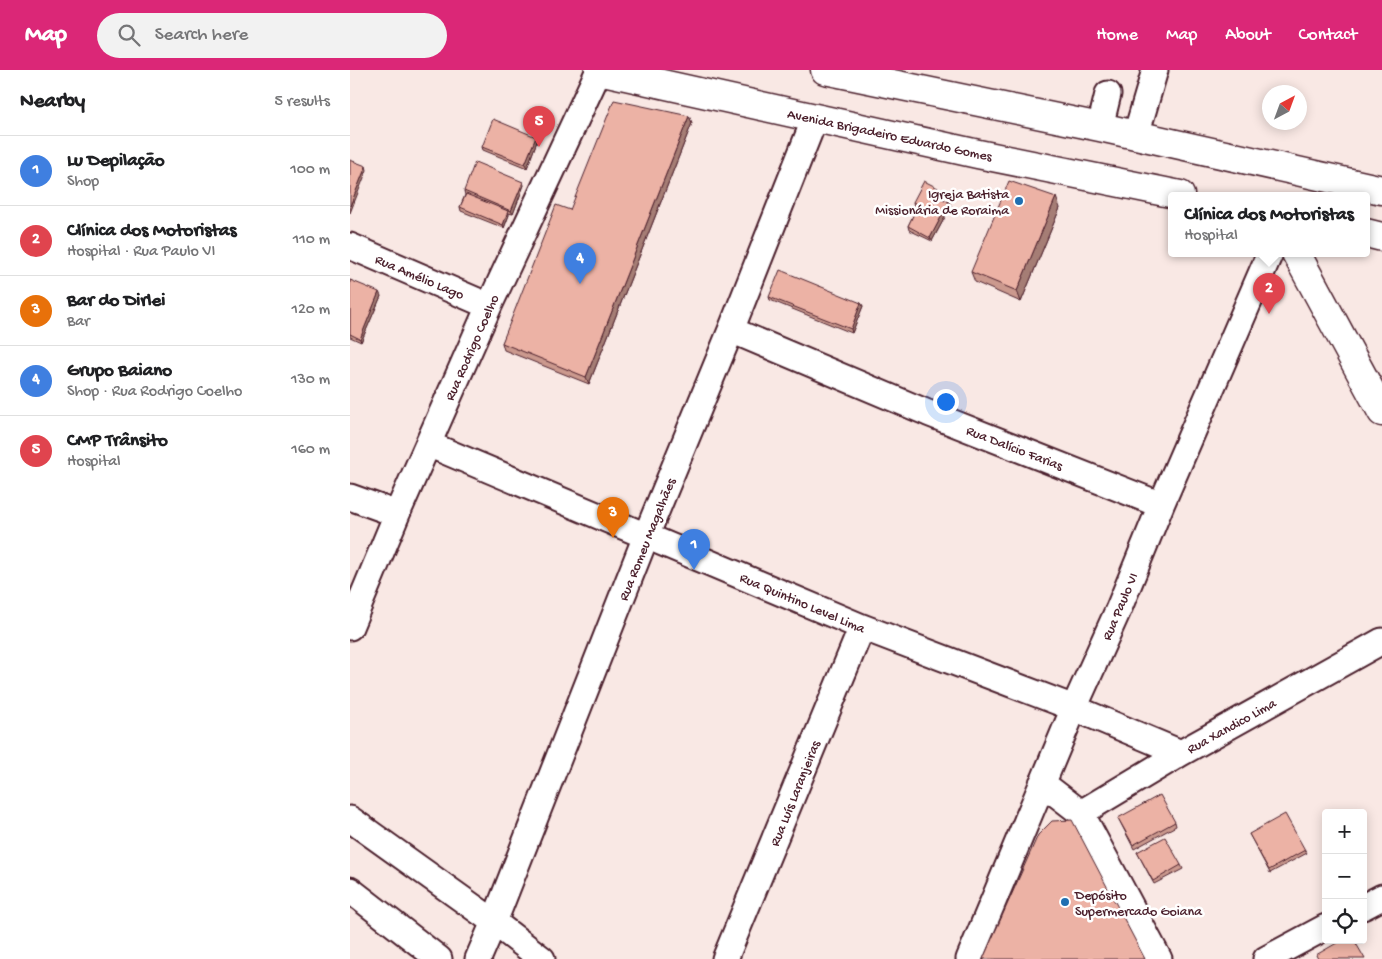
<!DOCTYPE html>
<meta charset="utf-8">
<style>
:root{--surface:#fff;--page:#f2f2f2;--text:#202124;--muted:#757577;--line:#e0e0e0;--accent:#db2777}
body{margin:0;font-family:"Gochi Hand",sans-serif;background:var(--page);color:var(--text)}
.controls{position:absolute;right:15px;bottom:15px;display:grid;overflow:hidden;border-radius:5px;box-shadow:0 2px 12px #0003}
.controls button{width:45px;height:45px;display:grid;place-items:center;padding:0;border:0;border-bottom:1px solid var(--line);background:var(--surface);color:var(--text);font:25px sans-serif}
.compass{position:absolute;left:912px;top:15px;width:45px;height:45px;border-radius:50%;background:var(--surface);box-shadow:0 2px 12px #0003;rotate:41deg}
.you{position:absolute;left:595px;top:331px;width:18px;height:18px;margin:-12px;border:4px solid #fff;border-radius:50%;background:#1a73e8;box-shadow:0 0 0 8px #1a73e833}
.badge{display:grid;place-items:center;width:32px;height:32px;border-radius:50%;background:var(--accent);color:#fff;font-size:16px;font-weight:700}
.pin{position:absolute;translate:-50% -41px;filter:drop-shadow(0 1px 2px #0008)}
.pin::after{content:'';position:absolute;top:26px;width:18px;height:15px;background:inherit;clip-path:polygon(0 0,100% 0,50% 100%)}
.popup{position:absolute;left:818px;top:122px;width:202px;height:65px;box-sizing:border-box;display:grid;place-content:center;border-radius:5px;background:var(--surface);filter:drop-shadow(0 1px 4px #0005);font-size:16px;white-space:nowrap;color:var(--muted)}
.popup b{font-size:19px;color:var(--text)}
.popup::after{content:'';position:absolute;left:50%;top:100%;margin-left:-10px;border:10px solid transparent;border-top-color:var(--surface)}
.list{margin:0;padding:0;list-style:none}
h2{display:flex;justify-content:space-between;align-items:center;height:65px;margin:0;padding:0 20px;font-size:21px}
h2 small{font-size:16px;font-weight:400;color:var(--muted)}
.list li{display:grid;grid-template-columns:32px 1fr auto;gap:15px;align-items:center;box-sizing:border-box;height:70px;padding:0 20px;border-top:1px solid var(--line)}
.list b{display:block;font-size:19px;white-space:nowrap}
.list p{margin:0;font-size:16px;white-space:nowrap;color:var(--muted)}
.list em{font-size:16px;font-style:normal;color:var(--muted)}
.icon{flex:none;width:28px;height:28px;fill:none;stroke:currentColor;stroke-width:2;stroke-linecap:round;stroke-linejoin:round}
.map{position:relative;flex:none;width:1032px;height:889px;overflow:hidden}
header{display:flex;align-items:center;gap:30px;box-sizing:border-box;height:70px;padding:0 25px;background:var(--accent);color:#fff}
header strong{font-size:24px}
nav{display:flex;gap:28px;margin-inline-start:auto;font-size:18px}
.search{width:350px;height:45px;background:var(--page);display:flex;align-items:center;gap:12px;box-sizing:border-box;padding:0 18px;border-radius:28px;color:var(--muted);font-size:19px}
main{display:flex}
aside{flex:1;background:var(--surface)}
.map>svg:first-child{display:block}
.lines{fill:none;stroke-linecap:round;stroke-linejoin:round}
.minor-casing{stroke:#4a1f2b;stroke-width:29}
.major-casing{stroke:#4a1f2b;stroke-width:31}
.minor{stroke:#fff;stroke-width:25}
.major{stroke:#fff;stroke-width:28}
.wall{fill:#cb998e;stroke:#4a1f2b}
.shaded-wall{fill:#a57d74;stroke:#4a1f2b}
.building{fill:#ecb2a5;stroke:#4a1f2b}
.poi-dot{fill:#1f6fb2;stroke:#fff;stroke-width:2}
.labels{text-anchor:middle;stroke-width:5;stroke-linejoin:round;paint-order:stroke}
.street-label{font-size:14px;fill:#4a1f2b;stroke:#fff}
.poi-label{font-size:14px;fill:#4a1f2b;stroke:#fff;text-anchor:end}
</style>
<header>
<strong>Map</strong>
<div class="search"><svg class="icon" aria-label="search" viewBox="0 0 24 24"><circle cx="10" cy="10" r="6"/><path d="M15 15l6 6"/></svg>Search here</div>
<nav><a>Home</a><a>Map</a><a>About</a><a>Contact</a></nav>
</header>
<main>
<aside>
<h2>Nearby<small>5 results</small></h2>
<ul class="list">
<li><span class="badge" style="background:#3f7fe0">1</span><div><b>Lu Depilação</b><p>Shop</p></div><em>100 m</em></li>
<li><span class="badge" style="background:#e0444e">2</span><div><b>Clínica dos Motoristas</b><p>Hospital · Rua Paulo VI</p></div><em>110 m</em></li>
<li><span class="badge" style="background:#e8710a">3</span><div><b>Bar do Dirlei</b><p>Bar</p></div><em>120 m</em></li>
<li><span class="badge" style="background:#3f7fe0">4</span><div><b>Grupo Baiano</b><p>Shop · Rua Rodrigo Coelho</p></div><em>130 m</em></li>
<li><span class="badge" style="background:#e0444e">5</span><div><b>CMP Trânsito</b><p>Hospital</p></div><em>160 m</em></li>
</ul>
</aside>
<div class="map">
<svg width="1032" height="889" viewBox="0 0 1032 889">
<rect width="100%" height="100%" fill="#f9e8e4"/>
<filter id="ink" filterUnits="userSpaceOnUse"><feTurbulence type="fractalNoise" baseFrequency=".02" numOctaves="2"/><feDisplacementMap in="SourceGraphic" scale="10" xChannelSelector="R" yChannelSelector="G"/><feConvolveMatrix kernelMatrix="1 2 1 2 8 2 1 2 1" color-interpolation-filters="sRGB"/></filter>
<g filter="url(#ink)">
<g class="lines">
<defs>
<path id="minor" d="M 750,57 L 758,24
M 786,65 L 805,0
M 0,176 L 139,236
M 381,260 L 578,343 L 811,435
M 78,374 L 512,557 L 724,638 L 831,683
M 0,427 L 47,444
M 0,557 L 47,444 L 139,236 L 249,0
M 692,713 L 731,743 L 809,889
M 731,743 L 831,683 L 1032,571
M 0,749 L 144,852 L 192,889
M 0,820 L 89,889
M 1013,837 L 1032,827
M 128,889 L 144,852 L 296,466 L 381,260 L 465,48
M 375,889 L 512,557
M 619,889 L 724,638 L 769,538 L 811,435 L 920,183
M 916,889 L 976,857"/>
<path id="major" d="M 249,0 L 628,84 L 830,125
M 475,0 L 750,57 L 1032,120
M 1016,163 L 1032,167
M 946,183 L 1032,342"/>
</defs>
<use href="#minor" class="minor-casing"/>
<use href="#major" class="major-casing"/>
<use href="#minor" class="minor"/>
<use href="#major" class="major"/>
</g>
<path class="wall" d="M 339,46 L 342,53 L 239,314 L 154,280 L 152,273 L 220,140 Z
M 187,71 L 177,98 L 133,80 L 132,77 Z
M 174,115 L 163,144 L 158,143 L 159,145 L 154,158 L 111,141 L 110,137 L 115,125 L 114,121 Z
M 588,118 L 589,122 L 587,126 L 599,132 L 601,136 L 582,171 L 559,160 L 558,156 L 567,138 L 564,136 L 563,132 Z
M 710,138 L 671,232 L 625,212 L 621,202 Z
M 0,210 L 31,226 L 11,272 L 0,267 Z
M 419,227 L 511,233 L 513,236 L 502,263 L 420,230 Z
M 768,748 L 825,752 L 826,756 L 784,779 Z
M 899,764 L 955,780 L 957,783 L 920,803 Z
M 787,782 L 831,795 L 833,799 L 804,814 Z"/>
<path class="shaded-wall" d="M 339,46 L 342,53 L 239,314 L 236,307 Z
M 186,67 L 187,71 L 177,98 L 175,94 Z
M 16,96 L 17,100 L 0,143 L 0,136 Z
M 173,112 L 174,115 L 163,144 L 161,141 Z
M 588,118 L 589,122 L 586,128 L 585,125 Z
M 706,127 L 710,138 L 671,232 L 667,221 Z
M 599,132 L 601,136 L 582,171 L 580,168 Z
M 158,141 L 159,145 L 154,158 L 153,155 Z
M 29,222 L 31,226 L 11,272 L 10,269 Z
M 511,233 L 513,236 L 502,263 L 501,259 Z"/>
<path class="building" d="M 264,30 L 339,46 L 236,307 L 152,273 L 206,135 L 220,140 Z
M 143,49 L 186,67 L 175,94 L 132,77 Z
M 0,90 L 16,96 L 0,136 Z
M 125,92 L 173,112 L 161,141 L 114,121 Z
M 574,111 L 588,118 L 585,125 L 599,132 L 580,168 L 558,156 L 568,135 L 563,132 Z
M 659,111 L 706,127 L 667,221 L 621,202 Z
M 116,124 L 158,141 L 153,155 L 110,137 Z
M 430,200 L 511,233 L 501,259 L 419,227 Z
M 0,210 L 29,222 L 10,269 L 0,264 Z
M 810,725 L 825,752 L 783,775 L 768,748 Z
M 935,744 L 955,780 L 919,800 L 899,764 Z
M 722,750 L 795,889 L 633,889 L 688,765 L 702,751 Z
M 815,767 L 831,795 L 803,811 L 787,782 Z
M 992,870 L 1004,870 L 1015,889 L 968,889 L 966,885 Z"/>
</g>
<g class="poi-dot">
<circle cx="669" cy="131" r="5"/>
<circle cx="715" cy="832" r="5"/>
</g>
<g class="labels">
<g class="street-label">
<text transform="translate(540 64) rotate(12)" y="5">Avenida Brigadeiro Eduardo Gomes</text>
<text transform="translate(70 206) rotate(23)" y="5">Rua Amélio Lago</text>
<text transform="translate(121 277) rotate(-66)" y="5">Rua Rodrigo Coelho</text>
<text transform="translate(665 377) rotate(21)" y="5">Rua Dalício Farias</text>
<text transform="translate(296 469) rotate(-68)" y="5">Rua Romeu Magalhães</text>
<text transform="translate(453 532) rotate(23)" y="5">Rua Quintino Level Lima</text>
<text transform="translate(769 536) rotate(-67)" y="5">Rua Paulo VI</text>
<text transform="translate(881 655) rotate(-29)" y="5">Rua Xandico Lima</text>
<text transform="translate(444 723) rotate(-68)" y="5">Rua Luís Laranjeiras</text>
</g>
<g class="poi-label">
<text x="659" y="128">Igreja Batista<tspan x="659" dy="16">Missionária de Roraima</tspan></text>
<text x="725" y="829" text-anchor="start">Depósito<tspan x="725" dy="16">Supermercado Goiana</tspan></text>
</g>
</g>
</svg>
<div class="controls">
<button>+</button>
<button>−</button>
<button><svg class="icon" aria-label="locate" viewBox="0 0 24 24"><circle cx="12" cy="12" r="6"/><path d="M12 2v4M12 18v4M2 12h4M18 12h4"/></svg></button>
</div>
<svg class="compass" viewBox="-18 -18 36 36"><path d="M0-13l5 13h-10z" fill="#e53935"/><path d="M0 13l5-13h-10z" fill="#757577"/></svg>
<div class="you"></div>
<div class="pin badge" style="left:344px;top:500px;background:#3f7fe0">1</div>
<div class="pin badge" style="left:919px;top:244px;background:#e0444e">2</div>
<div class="popup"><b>Clínica dos Motoristas</b>Hospital</div>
<div class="pin badge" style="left:263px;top:468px;background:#e8710a">3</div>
<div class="pin badge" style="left:230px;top:214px;background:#3f7fe0">4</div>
<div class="pin badge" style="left:189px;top:77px;background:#e0444e">5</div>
</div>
</main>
